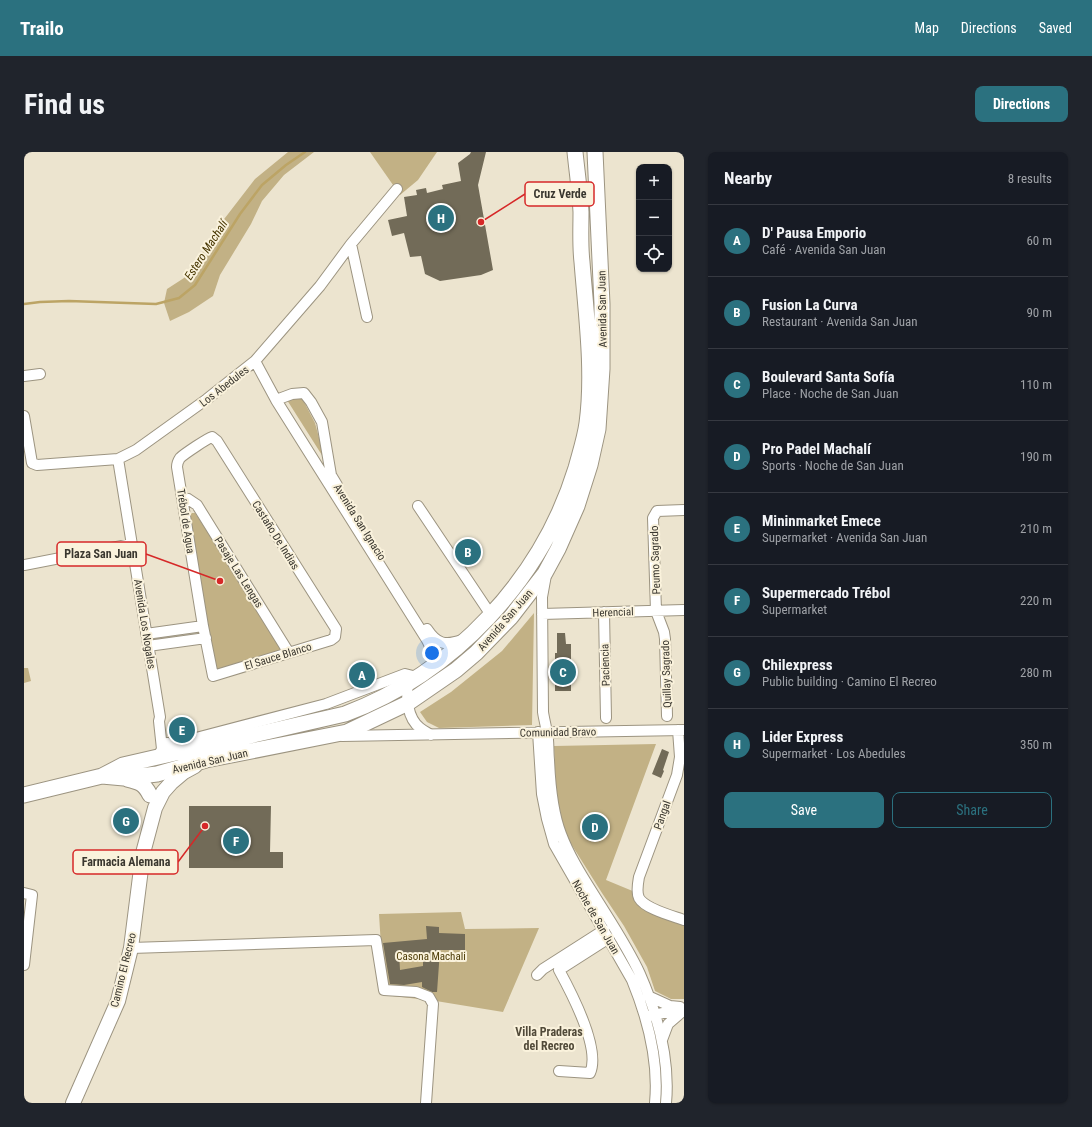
<!DOCTYPE html>
<meta charset="utf-8">
<style>
:root{--surface:#171b24;--page:#20242c;--text:#f1f3f6;--muted:#9ea1a6;--line:#363941;--accent:#2b717f}
body{margin:0;font-family:"Roboto Condensed",sans-serif;background:var(--page);color:var(--text)}
.controls{position:absolute;right:12px;top:12px;display:grid;overflow:hidden;border-radius:8px;box-shadow:0 1px 3px #0004}
.controls button{width:36px;height:36px;display:grid;place-items:center;padding:0;border:0;border-bottom:1px solid var(--line);background:var(--surface);color:var(--text);font:20px sans-serif}
.you{position:absolute;left:408px;top:501px;width:14px;height:14px;margin:-10px;border:3px solid #fff;border-radius:50%;background:#1a73e8;box-shadow:0 0 0 6px #1a73e833}
.badge{display:grid;place-items:center;width:26px;height:26px;border-radius:50%;background:var(--accent);color:#fff;font-size:13px;font-weight:700}
.pin{position:absolute;translate:-50% -50%;border:2px solid #fff;box-shadow:0 1px 4px #0006}
.list{margin:0;padding:0;list-style:none}
h2{display:flex;justify-content:space-between;align-items:center;height:52px;margin:0;padding:0 16px;font-size:17px}
h2 small{font-size:13px;font-weight:400;color:var(--muted)}
.list li{display:grid;grid-template-columns:26px 1fr auto;gap:12px;align-items:center;box-sizing:border-box;height:72px;padding:0 16px;border-top:1px solid var(--line)}
.list b{display:block;font-size:15px;white-space:nowrap}
.list p{margin:0;font-size:13px;white-space:nowrap;color:var(--muted)}
.list em{font-size:13px;font-style:normal;color:var(--muted)}
.actions{display:flex;gap:8px;padding:12px 16px}
.actions a{flex:1;padding:9px 0;border:1px solid var(--accent);border-radius:8px;text-align:center;font-size:14px;color:var(--accent)}
.actions .main{background:var(--accent);color:#fff}
.icon{flex:none;width:22px;height:22px;fill:none;stroke:currentColor;stroke-width:2;stroke-linecap:round;stroke-linejoin:round}
.map{position:relative;flex:none;width:660px;height:951px;overflow:hidden;border-radius:8px}
header{display:flex;align-items:center;gap:24px;box-sizing:border-box;height:56px;padding:0 20px;background:var(--accent);color:#fff}
header strong{font-size:19px}
nav{display:flex;gap:22px;margin-inline-start:auto;font-size:14px}
.intro{display:flex;align-items:center;justify-content:space-between;box-sizing:border-box;height:96px;padding:0 24px}
h1{margin:0;font-size:28px}
.button{padding:10px 18px;border-radius:8px;background:var(--accent);color:#fff;font-size:14px;font-weight:700}
main{display:flex;gap:24px;padding:0 24px}
aside{flex:1;background:var(--surface);border-radius:8px;box-shadow:0 1px 3px #0004}
.map>svg:first-child{display:block}
.green{fill:#c2b185}
.lines{fill:none;stroke-linecap:round;stroke-linejoin:round}
.stream{stroke:#bca465;stroke-width:2.5}
.building{fill:#726b58;fill-rule:evenodd}
.street-casing{stroke:#9c9481;stroke-width:12}
.secondary-casing{stroke:#9c9481;stroke-width:16}
.primary-casing{stroke:#9c9481;stroke-width:17}
.street{stroke:#fff;stroke-width:10}
.secondary{stroke:#fff;stroke-width:14}
.primary{stroke:#fff;stroke-width:15}
.labels{text-anchor:middle;stroke-width:4;stroke-linejoin:round;paint-order:stroke}
.street-label{font-size:11px;fill:#3a372f;stroke:#faf2dc}
.park-label{font-size:11px;fill:#4d3c07;stroke:#faf2dc}
.water-label{font-size:12px;font-style:italic;fill:#473600;stroke:#faf2dc}
.neighbourhood-label{font-size:12px;font-weight:bold;fill:#514a39;stroke:#faf2dc}
.leader{fill:none;stroke:#d62828;stroke-width:1.5}
.callout-dot{fill:#d62828;stroke:#faf2dc;stroke-width:1.5}
.callout{fill:#faf2dc;stroke:#d62828;stroke-width:1.5}
.callout-label{font-size:12px;text-anchor:middle;font-weight:bold;fill:#3a372f}
</style>
<header>
<strong>Trailo</strong>
<nav><a>Map</a><a>Directions</a><a>Saved</a></nav>
</header>
<div class="intro"><h1>Find us</h1><a class="button">Directions</a></div>
<main>
<div class="map">
<svg width="660" height="951" viewBox="0 0 660 951">
<rect width="100%" height="100%" fill="#ece4cf"/>
<path class="green" d="M 264,0 L 290,0 L 260,23 L 238,49 L 227,72 L 196,123 L 189,144 L 165,160 L 146,169 L 140,151 L 143,137 L 160,126 L 172,112 L 183,92 L 194,75 L 231,27 Z
M 346,0 L 413,0 L 394,28 L 376,43 Z
M 278,246 L 291,271 L 301,308 L 263,248 Z
M 168,361 L 171,361 L 173,364 L 258,494 L 260,499 L 195,518 L 191,514 L 166,363 Z
M 510,461 L 508,573 L 415,576 L 403,570 L 396,560 L 427,540 L 478,499 Z
M 0,516 L 4,516 L 7,529 L 0,531 Z
M 632,592 L 582,728 L 611,740 L 613,747 L 660,771 L 660,847 L 647,847 L 631,839 L 623,815 L 600,774 L 578,741 L 544,687 L 536,662 L 532,638 L 530,594 Z
M 437,760 L 441,777 L 515,776 L 479,860 L 412,849 L 360,843 L 355,762 Z"/>
<g class="lines">
<path class="stream" d="M 0,152 L 16,150 L 45,149 L 132,152 L 155,146 L 171,133 L 216,62 L 238,33 L 262,13 L 281,0"/>
</g>
<path class="building" d="M 447,0 L 462,0 L 454,33 L 469,118 L 457,123 L 416,129 L 401,122 L 397,104 L 386,105 L 380,81 L 368,84 L 364,68 L 383,64 L 380,45 L 393,43 L 392,38 L 402,36 L 403,41 L 419,37 L 418,33 L 437,29 L 434,11 L 446,2 Z
M 533,481 L 541,481 L 542,492 L 547,492 L 547,539 L 531,539 L 531,501 L 533,501 Z
M 638,597 L 645,600 L 639,618 L 640,619 L 637,626 L 628,622 Z
M 165,654 L 247,654 L 246,700 L 259,700 L 259,716 L 165,716 Z
M 402,774 L 415,775 L 415,781 L 441,782 L 441,798 L 416,798 L 413,840 L 408,840 L 398,835 L 398,830 L 380,833 L 366,832 L 359,791 L 403,787 ZM 375,801 L 399,801 L 399,814 L 376,818 Z"/>
<g class="lines">
<defs>
<path id="street" d="M 327,92 L 343,165
M 231,209 L 252,248 L 403,488 L 410,503 L 410,513
M 0,224 L 16,222
M 252,248 L 268,242 L 280,241 L 287,250 L 298,270 L 307,323 L 313,333
M 0,264 L 8,311 L 13,313 L 94,307 L 112,298 L 183,247 L 231,209 L 296,134 L 327,92 L 373,37
M 188,285 L 193,289 L 312,477 L 311,485 L 307,488 L 189,524 L 179,474 L 153,315 C 153,312 154,309 156,306 C 160,302 184,286 188,285 Z
M 94,307 L 136,565 L 135,569 L 138,597 L 134,605
M 159,346 L 164,347 L 173,353 L 265,501
M 394,354 L 467,463
M 0,413 L 108,392
M 522,423 L 518,445 L 519,560 C 520,567 522,574 523,581 C 525,589 524,599 525,608 C 526,632 528,659 537,682 C 546,706 560,727 573,748 C 588,772 604,796 616,822 C 633,861 646,908 642,951
M 580,460 L 582,566
M 518,462 L 660,458
M 403,477 C 413,492 421,494 438,488
M 122,482 L 179,474
M 124,494 L 182,486
M 384,531 C 382,545 383,566 396,576 C 400,579 404,581 407,583
M 643,564 L 641,487 L 640,480 L 632,459 L 629,366 L 633,359 L 660,358
M 654,578 L 656,605 L 653,623 L 615,725 C 614,731 612,740 615,746 C 621,757 649,764 660,768
M 514,580 L 518,642 L 523,667 L 530,692 L 608,828 C 624,867 635,909 631,951
M 318,584 L 660,578
M 143,591 L 149,592 L 302,552 L 381,522 L 393,525
M 0,741 L 8,743 L 0,813
M 107,796 L 352,788 L 360,838 L 392,840 L 405,845 L 409,852 L 402,951
M 513,823 L 519,817 L 580,778
M 624,844 L 646,854 L 656,855
M 625,864 L 658,857
M 638,888 L 644,872 L 660,858
M 535,919 L 566,921 C 577,897 547,840 535,818 L 585,786"/>
<path id="secondary" d="M 49,951 L 94,849 L 107,796 L 119,701 L 131,656 L 139,640 L 147,631 L 160,620 L 171,614"/>
<path id="primary" d="M 78,624 L 100,626 L 133,622 L 182,608 L 323,580 L 384,551 L 432,518 L 452,501 L 487,465 L 521,421 L 534,397 L 553,354 L 566,313 L 574,277 L 578,217 L 578,152 L 571,0
M 103,627 C 115,630 120,631 126,643
M 0,643 L 78,624 L 99,613 L 321,562 C 430,521 518,427 552,316 C 556,301 561,286 563,271 C 570,219 562,162 558,110 C 556,93 557,77 557,60 C 556,40 553,20 551,0"/>
</defs>
<use href="#street" class="street-casing"/>
<use href="#secondary" class="secondary-casing"/>
<use href="#primary" class="primary-casing"/>
<use href="#street" class="street"/>
<use href="#secondary" class="secondary"/>
<use href="#primary" class="primary"/>
</g>
<g class="labels">
<g class="street-label">
<text transform="translate(578 157) rotate(-91)" y="4">Avenida San Juan</text>
<text transform="translate(200 234) rotate(-38)" y="4">Los Abedules</text>
<text transform="translate(162 369) rotate(81)" y="4">Trébol de Agua</text>
<text transform="translate(336 370) rotate(58)" y="4">Avenida San Ignacio</text>
<text transform="translate(252 383) rotate(58)" y="4">Castaño De Indias</text>
<text transform="translate(631 408) rotate(-92)" y="4">Peumo Sagrado</text>
<text transform="translate(215 420) rotate(58)" y="4">Pasaje Las Lengas</text>
<text transform="translate(589 460) rotate(-2)" y="4">Herencial</text>
<text transform="translate(481 468) rotate(-49)" y="4">Avenida San Juan</text>
<text transform="translate(121 472) rotate(81)" y="4">Avenida Los Nogales</text>
<text transform="translate(254 504) rotate(-17)" y="4">El Sauce Blanco</text>
<text transform="translate(581 513) rotate(-92)" y="4">Paciencia</text>
<text transform="translate(642 522) rotate(-92)" y="4">Quillay Sagrado</text>
<text transform="translate(534 580) rotate(-1)" y="4">Comunidad Bravo</text>
<text transform="translate(186 609) rotate(-13)" y="4">Avenida San Juan</text>
<text transform="translate(638 663) rotate(-70)" y="4">Pangal</text>
<text transform="translate(572 765) rotate(60)" y="4">Noche de San Juan</text>
<text transform="translate(99 818) rotate(-76)" y="4">Camino El Recreo</text>
</g>
<g class="park-label">
<text x="407" y="808">Casona Machali</text>
</g>
<g class="water-label">
<text transform="translate(182 98) rotate(-57)" y="4">Estero Machalí</text>
</g>
<g class="neighbourhood-label">
<text x="525" y="884">Villa Praderas<tspan x="525" dy="14">del Recreo</tspan></text>
</g>
</g>
<path class="leader" d="M457 70L501 42M196 429L122 402M181 674L154 710"/>
<g class="callout-dot">
<circle cx="457" cy="70" r="4"/>
<circle cx="196" cy="429" r="4"/>
<circle cx="181" cy="674" r="4"/>
</g>
<g class="callout">
<rect x="501" y="30" width="69" height="24" rx="4"/>
<rect x="33" y="390" width="89" height="24" rx="4"/>
<rect x="49" y="698" width="105" height="24" rx="4"/>
</g>
<g class="callout-label">
<text x="536" y="46">Cruz Verde</text>
<text x="77" y="406">Plaza San Juan</text>
<text x="102" y="714">Farmacia Alemana</text>
</g>
</svg>
<div class="controls">
<button>+</button>
<button>−</button>
<button><svg class="icon" aria-label="locate" viewBox="0 0 24 24"><circle cx="12" cy="12" r="6"/><path d="M12 2v4M12 18v4M2 12h4M18 12h4"/></svg></button>
</div>
<div class="you"></div>
<div class="pin badge" style="left:338px;top:523px">A</div>
<div class="pin badge" style="left:444px;top:400px">B</div>
<div class="pin badge" style="left:539px;top:520px">C</div>
<div class="pin badge" style="left:571px;top:675px">D</div>
<div class="pin badge" style="left:158px;top:578px">E</div>
<div class="pin badge" style="left:212px;top:689px">F</div>
<div class="pin badge" style="left:102px;top:669px">G</div>
<div class="pin badge" style="left:417px;top:66px">H</div>
</div>
<aside>
<h2>Nearby<small>8 results</small></h2>
<ul class="list">
<li><span class="badge">A</span><div><b>D' Pausa Emporio</b><p>Café · Avenida San Juan</p></div><em>60 m</em></li>
<li><span class="badge">B</span><div><b>Fusion La Curva</b><p>Restaurant · Avenida San Juan</p></div><em>90 m</em></li>
<li><span class="badge">C</span><div><b>Boulevard Santa Sofía</b><p>Place · Noche de San Juan</p></div><em>110 m</em></li>
<li><span class="badge">D</span><div><b>Pro Padel Machalí</b><p>Sports · Noche de San Juan</p></div><em>190 m</em></li>
<li><span class="badge">E</span><div><b>Mininmarket Emece</b><p>Supermarket · Avenida San Juan</p></div><em>210 m</em></li>
<li><span class="badge">F</span><div><b>Supermercado Trébol</b><p>Supermarket</p></div><em>220 m</em></li>
<li><span class="badge">G</span><div><b>Chilexpress</b><p>Public building · Camino El Recreo</p></div><em>280 m</em></li>
<li><span class="badge">H</span><div><b>Lider Express</b><p>Supermarket · Los Abedules</p></div><em>350 m</em></li>
</ul>
<div class="actions"><a class="main">Save</a><a>Share</a></div>
</aside>
</main>
